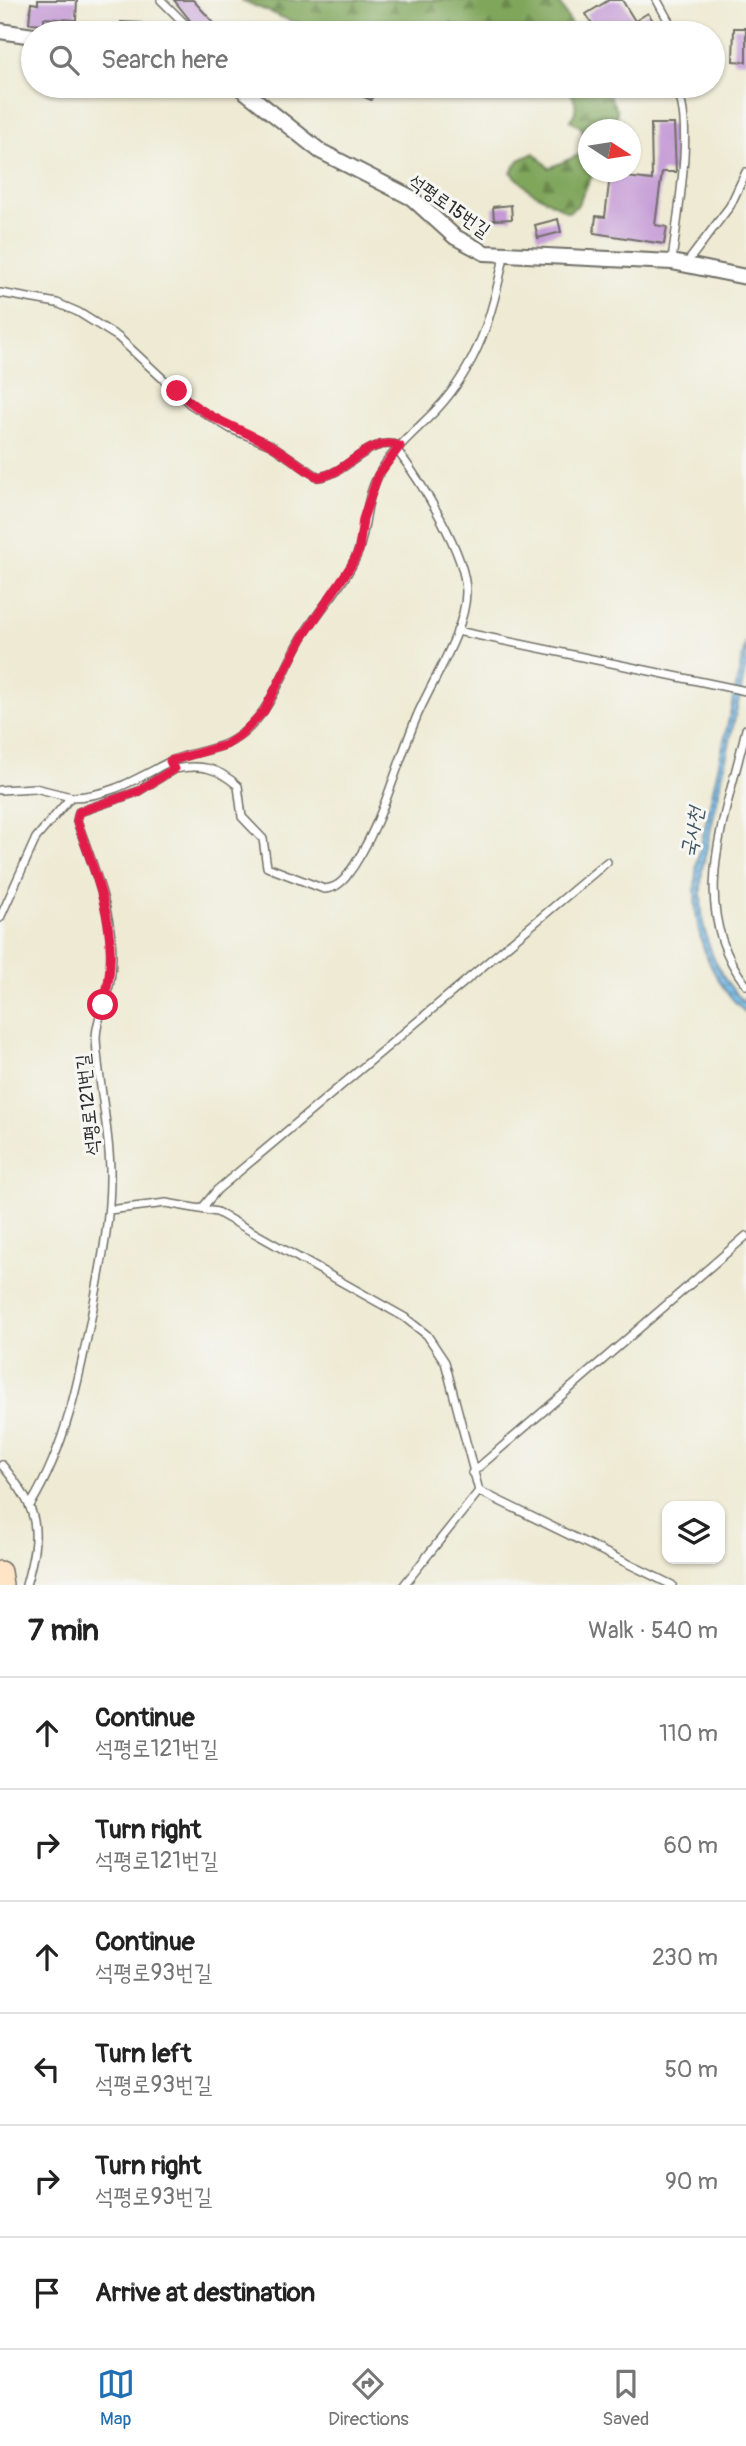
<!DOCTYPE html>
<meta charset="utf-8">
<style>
:root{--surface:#fff;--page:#f6f6f6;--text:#222;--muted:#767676;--line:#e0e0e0;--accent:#1f6fb2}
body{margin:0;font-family:Pangolin,"Poor Story",sans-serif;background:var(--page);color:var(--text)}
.controls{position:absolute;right:21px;bottom:21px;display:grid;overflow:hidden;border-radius:14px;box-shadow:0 2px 5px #0004}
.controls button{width:63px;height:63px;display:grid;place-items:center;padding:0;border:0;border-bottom:2px solid var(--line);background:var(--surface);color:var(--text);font:35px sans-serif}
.compass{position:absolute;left:578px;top:119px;width:63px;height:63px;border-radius:50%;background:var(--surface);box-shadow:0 2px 5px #0004;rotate:102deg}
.stop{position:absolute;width:21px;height:21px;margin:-16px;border:5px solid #e11d48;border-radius:50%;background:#fff}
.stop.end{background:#e11d48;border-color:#fff;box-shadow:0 2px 7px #0008}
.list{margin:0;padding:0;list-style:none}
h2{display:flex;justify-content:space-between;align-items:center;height:91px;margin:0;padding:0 28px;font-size:30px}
h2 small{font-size:23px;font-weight:400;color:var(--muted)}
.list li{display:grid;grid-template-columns:46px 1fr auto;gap:21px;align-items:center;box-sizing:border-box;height:112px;padding:0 28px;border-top:2px solid var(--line)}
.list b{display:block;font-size:26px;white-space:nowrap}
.list p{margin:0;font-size:23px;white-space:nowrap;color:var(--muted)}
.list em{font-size:23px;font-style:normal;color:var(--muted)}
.icon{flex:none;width:38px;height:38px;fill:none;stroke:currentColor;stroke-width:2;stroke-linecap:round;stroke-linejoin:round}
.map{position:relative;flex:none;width:746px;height:1585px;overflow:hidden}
.search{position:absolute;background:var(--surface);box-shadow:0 2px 5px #0004;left:21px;right:21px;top:21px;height:77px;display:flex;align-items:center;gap:18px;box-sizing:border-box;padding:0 24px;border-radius:38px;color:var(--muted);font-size:26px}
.sheet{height:763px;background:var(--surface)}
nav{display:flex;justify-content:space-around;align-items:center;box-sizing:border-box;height:98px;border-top:2px solid var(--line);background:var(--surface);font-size:19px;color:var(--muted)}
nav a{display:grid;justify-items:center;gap:4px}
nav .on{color:var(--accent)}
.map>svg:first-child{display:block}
.forest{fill:url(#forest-firs);stroke:#566843;stroke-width:2}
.water{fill:url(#water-rules);stroke:#4d7189;stroke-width:2}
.building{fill:#c59bd6}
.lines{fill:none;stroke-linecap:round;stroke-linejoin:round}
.lane-casing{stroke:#6f6e66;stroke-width:10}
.street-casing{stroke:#6f6e66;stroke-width:18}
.secondary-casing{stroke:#6f6e66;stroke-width:24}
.lane{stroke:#fff;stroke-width:7}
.street{stroke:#fff;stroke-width:14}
.secondary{stroke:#ffe4c6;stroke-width:21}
.route{stroke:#e11d48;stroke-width:9}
.labels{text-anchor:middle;stroke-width:6;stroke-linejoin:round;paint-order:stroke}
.street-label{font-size:19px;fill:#2b2b2b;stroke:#f6f6f2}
.water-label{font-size:21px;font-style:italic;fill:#3f5563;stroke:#f6f6f2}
</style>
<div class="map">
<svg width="746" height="1585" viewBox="0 0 746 1585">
<defs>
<pattern id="forest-firs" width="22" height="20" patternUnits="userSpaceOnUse" patternTransform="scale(1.75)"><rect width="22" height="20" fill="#80a65b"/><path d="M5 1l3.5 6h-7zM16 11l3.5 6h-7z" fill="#69874b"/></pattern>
<pattern id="water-rules" width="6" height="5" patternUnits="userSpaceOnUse" patternTransform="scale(1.75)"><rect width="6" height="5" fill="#6fb7e7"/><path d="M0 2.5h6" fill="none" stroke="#5b95bb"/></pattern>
</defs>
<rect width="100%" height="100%" fill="#f6f6f2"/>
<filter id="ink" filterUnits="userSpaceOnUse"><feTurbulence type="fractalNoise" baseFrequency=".0143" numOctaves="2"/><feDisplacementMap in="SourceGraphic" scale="14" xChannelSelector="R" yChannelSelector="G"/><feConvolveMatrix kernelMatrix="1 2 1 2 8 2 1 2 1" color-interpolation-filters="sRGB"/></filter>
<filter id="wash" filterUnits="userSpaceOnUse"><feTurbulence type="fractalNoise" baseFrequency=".00686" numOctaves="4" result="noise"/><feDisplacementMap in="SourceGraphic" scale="28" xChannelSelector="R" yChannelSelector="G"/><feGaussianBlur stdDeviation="1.57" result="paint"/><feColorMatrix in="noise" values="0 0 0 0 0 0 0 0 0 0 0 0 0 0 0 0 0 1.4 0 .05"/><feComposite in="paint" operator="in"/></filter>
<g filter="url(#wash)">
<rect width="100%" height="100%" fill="#eeead3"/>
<path class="forest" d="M 241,0 L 558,0 L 576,33 L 482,33 L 457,29 L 447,33 L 319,33 Z
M 566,86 L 605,86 L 617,111 L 614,129 L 588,130 L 588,172 L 594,172 L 577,206 L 568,212 L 529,190 L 511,172 L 519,160 L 534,153 L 549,168 L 581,154 L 586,139 L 581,127 L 570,121 C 580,108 575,98 566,86 Z"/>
<path class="water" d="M 746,641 L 746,666 L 702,870 C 697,920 708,968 746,1004 L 746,1013 C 703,973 690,921 697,863 Z"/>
<g id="blocks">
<path class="building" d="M 38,0 L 77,0 L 76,20 L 44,18 L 44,24 L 29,23 L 31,3 L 38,4 Z
M 174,0 L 193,0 L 223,33 L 200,33 Z
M 609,0 L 622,0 L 635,21 L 648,13 L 661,33 L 598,33 L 586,14 Z
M 121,22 L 141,23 L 140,33 L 120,33 Z
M 734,28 L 746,28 L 746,62 L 733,61 Z
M 338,86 L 366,86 L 375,90 L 371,100 Z
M 651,124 L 674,124 L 676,172 L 662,172 L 655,225 L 667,227 L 664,244 L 594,233 L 596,216 L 605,217 L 610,175 L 652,180 Z
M 511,205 L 512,219 L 494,220 L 493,207 Z
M 558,219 L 561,232 L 538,238 L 535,225 Z"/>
</g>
</g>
<g filter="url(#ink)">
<use href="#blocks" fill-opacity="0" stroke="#6f6e66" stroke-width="2"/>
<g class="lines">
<defs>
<path id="lane" d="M 161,0 L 194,33
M 657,0 L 675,33
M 672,261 C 676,223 697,114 674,86
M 686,264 L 730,206 L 746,172
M 0,293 L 57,303 L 78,312 L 118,337 L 190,404 L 231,429 L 271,445 L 318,477 C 350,474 366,435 400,446
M 457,631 L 746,691
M 746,729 C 727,815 685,907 746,985
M 174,769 C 201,764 217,767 238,786 L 242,817 L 263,839 L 267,867 L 324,889 C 334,888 339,885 346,877 C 381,831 395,768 417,716 C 432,681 466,630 466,592 C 466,553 421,482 397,450
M 0,790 L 35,788 L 71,797
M 0,918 L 36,838 L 71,797 C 108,797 136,779 169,762 C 193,750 221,752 242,734 C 274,708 283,669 303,636 C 320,608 346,583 358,552 C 367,527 365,500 378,476 C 392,449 417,430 437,409 C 478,365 493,313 504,256
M 203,1207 L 217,1190 L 607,862
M 109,1210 L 166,1203 L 217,1212 L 404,1317 L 427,1335 L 445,1362 L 479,1491 L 672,1585
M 2,1465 C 39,1510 42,1528 26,1585
M 472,1473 L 746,1236
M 31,1504 C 66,1446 79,1379 92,1313 C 101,1266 111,1218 110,1170 C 109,1126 98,1082 96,1038 C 96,1019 107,1000 110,981 C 119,925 95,872 77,821 L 79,812 L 137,792 L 174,769 L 170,761
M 404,1585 L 479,1491"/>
<path id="street" d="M 0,31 L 33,36
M 238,86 L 320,151 L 412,198 L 455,237 L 485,253 L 672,262 L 746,277"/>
<path id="secondary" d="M 0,1572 L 2,1585"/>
</defs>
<use href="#lane" class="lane-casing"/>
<use href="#street" class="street-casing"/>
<use href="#secondary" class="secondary-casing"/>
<use href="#lane" class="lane"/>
<use href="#street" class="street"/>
<use href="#secondary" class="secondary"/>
</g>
</g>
<g class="lines" filter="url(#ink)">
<path class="route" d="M 103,1005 C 123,938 99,885 77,821 L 79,812 L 137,792 L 174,769 L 170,761 L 226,745 L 241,735 L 264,711 L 302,638 L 351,566 L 359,550 L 363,519 L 378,475 L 400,446 C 366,435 349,474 318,477 C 302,468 288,455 272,446 C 237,426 209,421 177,391"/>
</g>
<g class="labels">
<g class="street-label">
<text transform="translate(450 205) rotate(35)" y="7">석평로15번길</text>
<text transform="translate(87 1105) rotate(-96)" y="7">석평로121번길</text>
</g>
<g class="water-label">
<text transform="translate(692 832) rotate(-80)" y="7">국사천</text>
</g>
</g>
</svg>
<div class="controls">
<button><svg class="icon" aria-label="layers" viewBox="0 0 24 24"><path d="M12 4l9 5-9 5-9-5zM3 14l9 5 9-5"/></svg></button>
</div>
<svg class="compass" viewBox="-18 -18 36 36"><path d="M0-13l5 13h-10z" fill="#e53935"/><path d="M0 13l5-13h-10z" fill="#767676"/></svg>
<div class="stop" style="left:103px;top:1005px"></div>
<div class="stop end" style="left:177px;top:391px"></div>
<div class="search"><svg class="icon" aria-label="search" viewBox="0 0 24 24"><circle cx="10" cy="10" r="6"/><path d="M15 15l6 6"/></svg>Search here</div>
</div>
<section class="sheet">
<h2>7 min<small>Walk · 540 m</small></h2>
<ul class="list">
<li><svg class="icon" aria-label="ahead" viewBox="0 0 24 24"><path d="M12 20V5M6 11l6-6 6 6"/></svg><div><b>Continue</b><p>석평로121번길</p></div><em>110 m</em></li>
<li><svg class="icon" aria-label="right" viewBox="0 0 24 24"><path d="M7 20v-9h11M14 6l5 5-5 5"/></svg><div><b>Turn right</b><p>석평로121번길</p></div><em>60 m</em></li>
<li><svg class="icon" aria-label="ahead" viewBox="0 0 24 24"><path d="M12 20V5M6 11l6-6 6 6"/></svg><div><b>Continue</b><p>석평로93번길</p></div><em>230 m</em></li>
<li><svg class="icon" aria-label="left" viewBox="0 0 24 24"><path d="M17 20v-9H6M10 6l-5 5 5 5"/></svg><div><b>Turn left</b><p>석평로93번길</p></div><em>50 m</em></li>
<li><svg class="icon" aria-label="right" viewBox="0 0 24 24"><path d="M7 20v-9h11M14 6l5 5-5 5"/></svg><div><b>Turn right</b><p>석평로93번길</p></div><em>90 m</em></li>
<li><svg class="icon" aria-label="arrive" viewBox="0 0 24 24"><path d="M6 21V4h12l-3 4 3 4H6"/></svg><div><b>Arrive at destination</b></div></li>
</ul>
</section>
<nav>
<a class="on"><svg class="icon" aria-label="map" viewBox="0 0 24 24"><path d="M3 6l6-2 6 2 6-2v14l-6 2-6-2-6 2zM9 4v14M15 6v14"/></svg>Map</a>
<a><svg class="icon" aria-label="directions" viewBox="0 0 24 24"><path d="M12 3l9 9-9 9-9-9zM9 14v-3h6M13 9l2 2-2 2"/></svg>Directions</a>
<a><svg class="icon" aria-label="saved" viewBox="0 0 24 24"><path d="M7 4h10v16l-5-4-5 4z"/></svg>Saved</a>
</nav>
